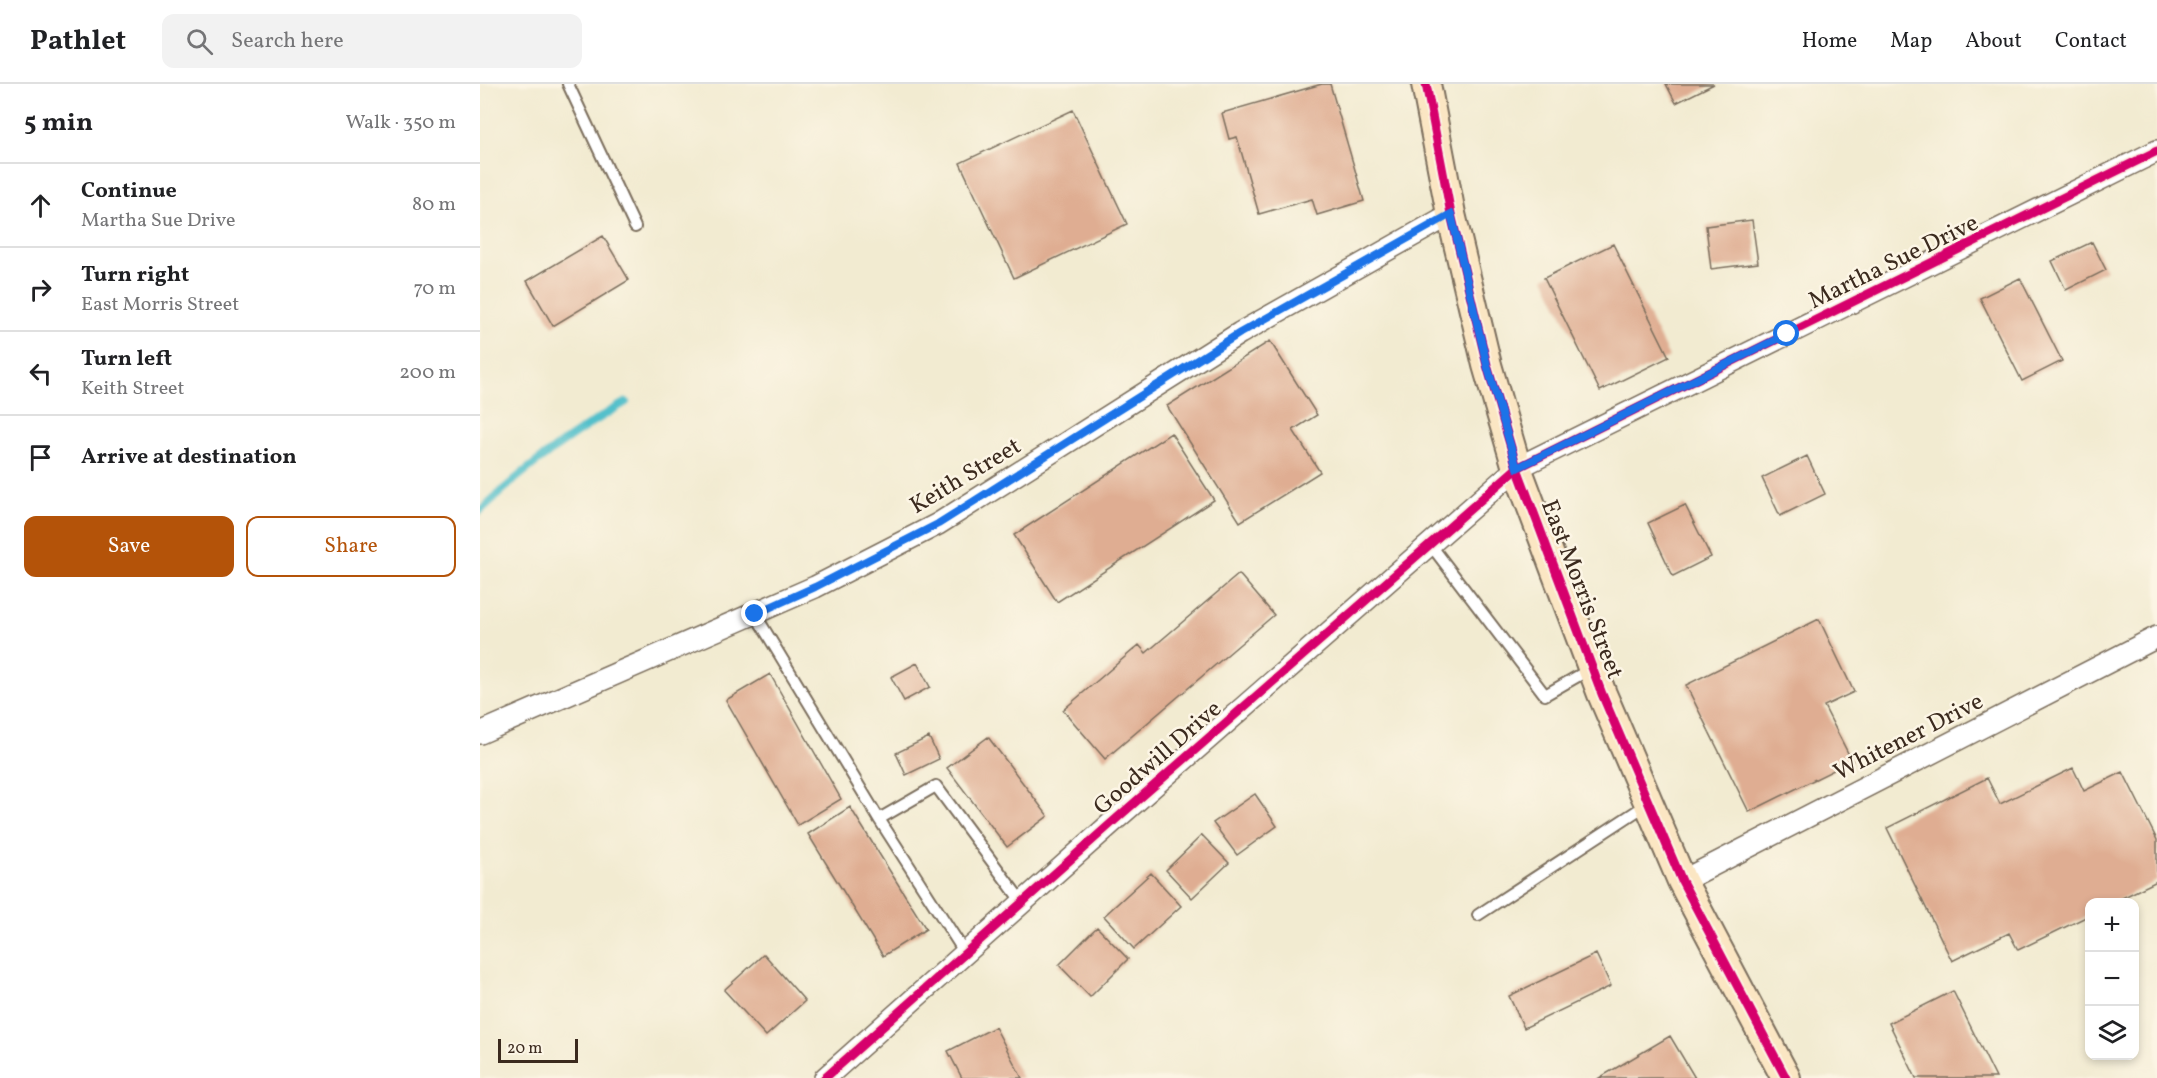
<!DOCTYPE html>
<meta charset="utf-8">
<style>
:root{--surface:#fff;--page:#f2f2f2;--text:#202124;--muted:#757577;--line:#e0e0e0;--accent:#b45309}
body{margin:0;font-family:Vollkorn,serif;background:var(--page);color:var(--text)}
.controls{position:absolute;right:18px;bottom:18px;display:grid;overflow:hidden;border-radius:12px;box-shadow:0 3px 9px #0003}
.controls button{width:54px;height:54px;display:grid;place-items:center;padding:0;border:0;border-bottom:2px solid var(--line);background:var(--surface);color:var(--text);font:30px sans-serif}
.scale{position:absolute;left:18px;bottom:15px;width:80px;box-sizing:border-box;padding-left:6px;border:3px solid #3b2a1e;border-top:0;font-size:16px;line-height:21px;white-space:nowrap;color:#3b2a1e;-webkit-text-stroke:4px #fcf5e5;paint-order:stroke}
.stop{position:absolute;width:18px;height:18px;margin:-14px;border:4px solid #1a73e8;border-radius:50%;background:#fff}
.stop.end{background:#1a73e8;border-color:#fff;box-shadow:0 2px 6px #0008}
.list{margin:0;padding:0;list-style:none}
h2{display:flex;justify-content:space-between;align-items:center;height:78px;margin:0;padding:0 24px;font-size:26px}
h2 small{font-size:20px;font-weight:400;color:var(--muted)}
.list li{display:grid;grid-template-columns:39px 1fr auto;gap:18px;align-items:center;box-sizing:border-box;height:84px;padding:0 24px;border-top:2px solid var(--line)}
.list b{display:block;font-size:22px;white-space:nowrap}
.list p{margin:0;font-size:20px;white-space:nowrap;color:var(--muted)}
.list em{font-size:20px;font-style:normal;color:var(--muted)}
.actions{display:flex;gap:12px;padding:18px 24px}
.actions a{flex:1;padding:14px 0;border:2px solid var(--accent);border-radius:12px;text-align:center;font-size:21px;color:var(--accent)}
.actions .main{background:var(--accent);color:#fff}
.icon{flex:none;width:33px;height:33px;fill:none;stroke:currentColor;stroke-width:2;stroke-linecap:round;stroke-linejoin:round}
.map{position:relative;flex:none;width:1677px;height:994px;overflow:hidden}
header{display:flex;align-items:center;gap:36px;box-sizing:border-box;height:84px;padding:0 30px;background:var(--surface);border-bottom:2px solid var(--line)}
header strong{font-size:28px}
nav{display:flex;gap:33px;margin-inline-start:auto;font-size:21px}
.search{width:420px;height:54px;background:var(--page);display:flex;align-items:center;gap:15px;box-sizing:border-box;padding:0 21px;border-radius:12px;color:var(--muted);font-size:22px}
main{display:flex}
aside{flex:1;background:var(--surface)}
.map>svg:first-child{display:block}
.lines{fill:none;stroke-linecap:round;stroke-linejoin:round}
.stream{stroke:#53c0cb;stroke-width:8}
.building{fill:#dfad92}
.service-casing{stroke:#7b6e5d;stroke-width:14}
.minor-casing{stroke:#7b6e5d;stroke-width:24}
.secondary-casing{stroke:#7b6e5d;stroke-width:32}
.service{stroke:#fff;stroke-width:10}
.minor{stroke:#fff;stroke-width:21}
.secondary{stroke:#fbe6c3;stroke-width:28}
.cycleway-casing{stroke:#fcf5e5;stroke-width:13}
.cycleway{stroke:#d6006c;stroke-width:9}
.route{stroke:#1a73e8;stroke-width:8}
.labels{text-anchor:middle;stroke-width:5;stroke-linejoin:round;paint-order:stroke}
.street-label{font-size:24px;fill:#3b2a1e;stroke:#fcf5e5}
</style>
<header>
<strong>Pathlet</strong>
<div class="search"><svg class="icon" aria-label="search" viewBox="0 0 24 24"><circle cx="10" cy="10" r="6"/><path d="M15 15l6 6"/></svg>Search here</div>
<nav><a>Home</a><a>Map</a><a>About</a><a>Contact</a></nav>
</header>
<main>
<aside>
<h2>5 min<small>Walk · 350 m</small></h2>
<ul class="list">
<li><svg class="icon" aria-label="ahead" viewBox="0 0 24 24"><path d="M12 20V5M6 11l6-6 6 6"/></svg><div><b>Continue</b><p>Martha Sue Drive</p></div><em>80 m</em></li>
<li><svg class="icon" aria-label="right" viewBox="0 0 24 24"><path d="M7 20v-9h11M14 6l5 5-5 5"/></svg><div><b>Turn right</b><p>East Morris Street</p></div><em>70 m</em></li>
<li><svg class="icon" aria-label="left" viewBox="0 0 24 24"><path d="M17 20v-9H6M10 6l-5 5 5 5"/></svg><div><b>Turn left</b><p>Keith Street</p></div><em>200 m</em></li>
<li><svg class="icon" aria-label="arrive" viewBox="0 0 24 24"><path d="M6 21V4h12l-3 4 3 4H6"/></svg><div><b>Arrive at destination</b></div></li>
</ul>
<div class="actions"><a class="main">Save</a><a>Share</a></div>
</aside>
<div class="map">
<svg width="1677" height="994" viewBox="0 0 1677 994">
<rect width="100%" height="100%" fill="#fcf5e5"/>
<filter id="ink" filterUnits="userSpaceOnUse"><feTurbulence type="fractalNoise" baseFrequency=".0167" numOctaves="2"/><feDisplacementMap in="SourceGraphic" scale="12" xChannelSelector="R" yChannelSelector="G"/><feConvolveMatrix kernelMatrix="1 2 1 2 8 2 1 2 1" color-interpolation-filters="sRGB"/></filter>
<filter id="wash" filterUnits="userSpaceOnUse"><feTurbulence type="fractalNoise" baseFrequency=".008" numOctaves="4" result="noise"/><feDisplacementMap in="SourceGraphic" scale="24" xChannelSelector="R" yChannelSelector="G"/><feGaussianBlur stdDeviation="1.35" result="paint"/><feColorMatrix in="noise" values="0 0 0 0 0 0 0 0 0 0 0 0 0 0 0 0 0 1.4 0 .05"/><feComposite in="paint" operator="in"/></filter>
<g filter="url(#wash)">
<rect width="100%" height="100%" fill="#f2ebd1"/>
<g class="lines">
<path class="stream" d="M 0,427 C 44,384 93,349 146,318"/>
</g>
<g id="blocks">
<path class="building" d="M 842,0 L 850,0 L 884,117 L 837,131 L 832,115 L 779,130 L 757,53 L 749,55 L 742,29 Z
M 1186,0 L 1234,0 L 1196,19 Z
M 593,26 L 647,140 L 534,194 L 480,79 Z
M 1272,136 L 1278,179 L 1231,185 L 1226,142 Z
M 123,152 L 149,196 L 73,242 L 47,197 Z
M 1612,158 L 1626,186 L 1586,206 L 1572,177 Z
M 1133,160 L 1189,273 L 1120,307 L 1064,194 Z
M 1540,194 L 1582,277 L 1542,297 L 1500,214 Z
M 790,257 L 837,331 L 813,346 L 840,388 L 760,438 L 687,322 Z
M 691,349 L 734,416 L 577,518 L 534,451 Z
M 1327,372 L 1345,410 L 1300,432 L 1282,394 Z
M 1205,421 L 1231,473 L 1193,492 L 1168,439 Z
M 759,490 L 794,531 L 625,675 L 583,626 L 659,561 L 666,569 Z
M 1339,535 L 1374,608 L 1344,622 L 1372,677 L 1269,728 L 1206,601 Z
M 437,579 L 450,603 L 424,617 L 411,593 Z
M 290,590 L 361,715 L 318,741 L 246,616 Z
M 449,653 L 459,675 L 426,691 L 416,669 Z
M 508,653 L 568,732 L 527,763 L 467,684 Z
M 1593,684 L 1604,707 L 1643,688 L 1677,756 L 1677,797 L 1634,818 L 1610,818 L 1610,831 L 1538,866 L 1529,849 L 1472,877 L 1407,744 L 1507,694 L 1520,720 Z
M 775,710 L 797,742 L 757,771 L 733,739 Z
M 370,723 L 446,845 L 403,872 L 328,750 Z
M 722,751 L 749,779 L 712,814 L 686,786 Z
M 671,789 L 701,822 L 654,865 L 624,832 Z
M 617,843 L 648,875 L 610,913 L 579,881 Z
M 284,870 L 325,917 L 286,952 L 244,906 Z
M 1116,870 L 1131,902 L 1044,944 L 1029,912 Z
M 1473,907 L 1516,994 L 1436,994 L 1409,939 Z
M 515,943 L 542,994 L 482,994 L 468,967 Z
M 1190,952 L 1215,994 L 1119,994 Z"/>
</g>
</g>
<g filter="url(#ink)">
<use href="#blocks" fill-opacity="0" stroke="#7b6e5d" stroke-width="1.5"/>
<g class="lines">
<defs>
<path id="service" d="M 88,0 L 155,143
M 950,460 L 1065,611 L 1112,584
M 275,530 L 399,735
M 998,831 L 1169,719
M 485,869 L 399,735 L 456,702 L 542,818"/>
<path id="minor" d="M 0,649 L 335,503 L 458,440 L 760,249 L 971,130
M 1202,797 L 1677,553
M 345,994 L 636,735 L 1037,384 L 1677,67"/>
<path id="secondary" d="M 946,0 L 971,130 L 1007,281 L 1037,384 L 1122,610 L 1202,797 L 1306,994"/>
</defs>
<use href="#service" class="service-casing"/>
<use href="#minor" class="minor-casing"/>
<use href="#secondary" class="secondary-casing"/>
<use href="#service" class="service"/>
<use href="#minor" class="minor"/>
<use href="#secondary" class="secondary"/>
<defs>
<path id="cycleway" d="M 946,0 L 971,130 L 1007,281 L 1037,384 L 1122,610 L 1202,797 L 1306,994
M 345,994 L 636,735 L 1037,384 L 1677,67"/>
</defs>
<use href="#cycleway" class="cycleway-casing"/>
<use href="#cycleway" class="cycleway"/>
</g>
</g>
<g class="lines" filter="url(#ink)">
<path class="route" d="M 275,530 L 335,503 L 458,440 L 760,249 L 971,130 L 1007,281 L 1037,384 L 1307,250"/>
</g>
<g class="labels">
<g class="street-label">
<text transform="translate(1413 177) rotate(-26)" y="8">Martha Sue Drive</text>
<text transform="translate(485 391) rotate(-31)" y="8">Keith Street</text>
<text transform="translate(1103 505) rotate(69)" y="8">East Morris Street</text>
<text transform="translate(1428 652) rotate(-27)" y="8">Whitener Drive</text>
<text transform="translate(677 673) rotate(-41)" y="8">Goodwill Drive</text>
</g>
</g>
</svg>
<div class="controls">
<button>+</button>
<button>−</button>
<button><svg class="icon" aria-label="layers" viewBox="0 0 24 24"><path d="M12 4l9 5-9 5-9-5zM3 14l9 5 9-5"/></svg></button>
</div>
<div class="scale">20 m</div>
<div class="stop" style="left:1307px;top:250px"></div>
<div class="stop end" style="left:275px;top:530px"></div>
</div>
</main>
